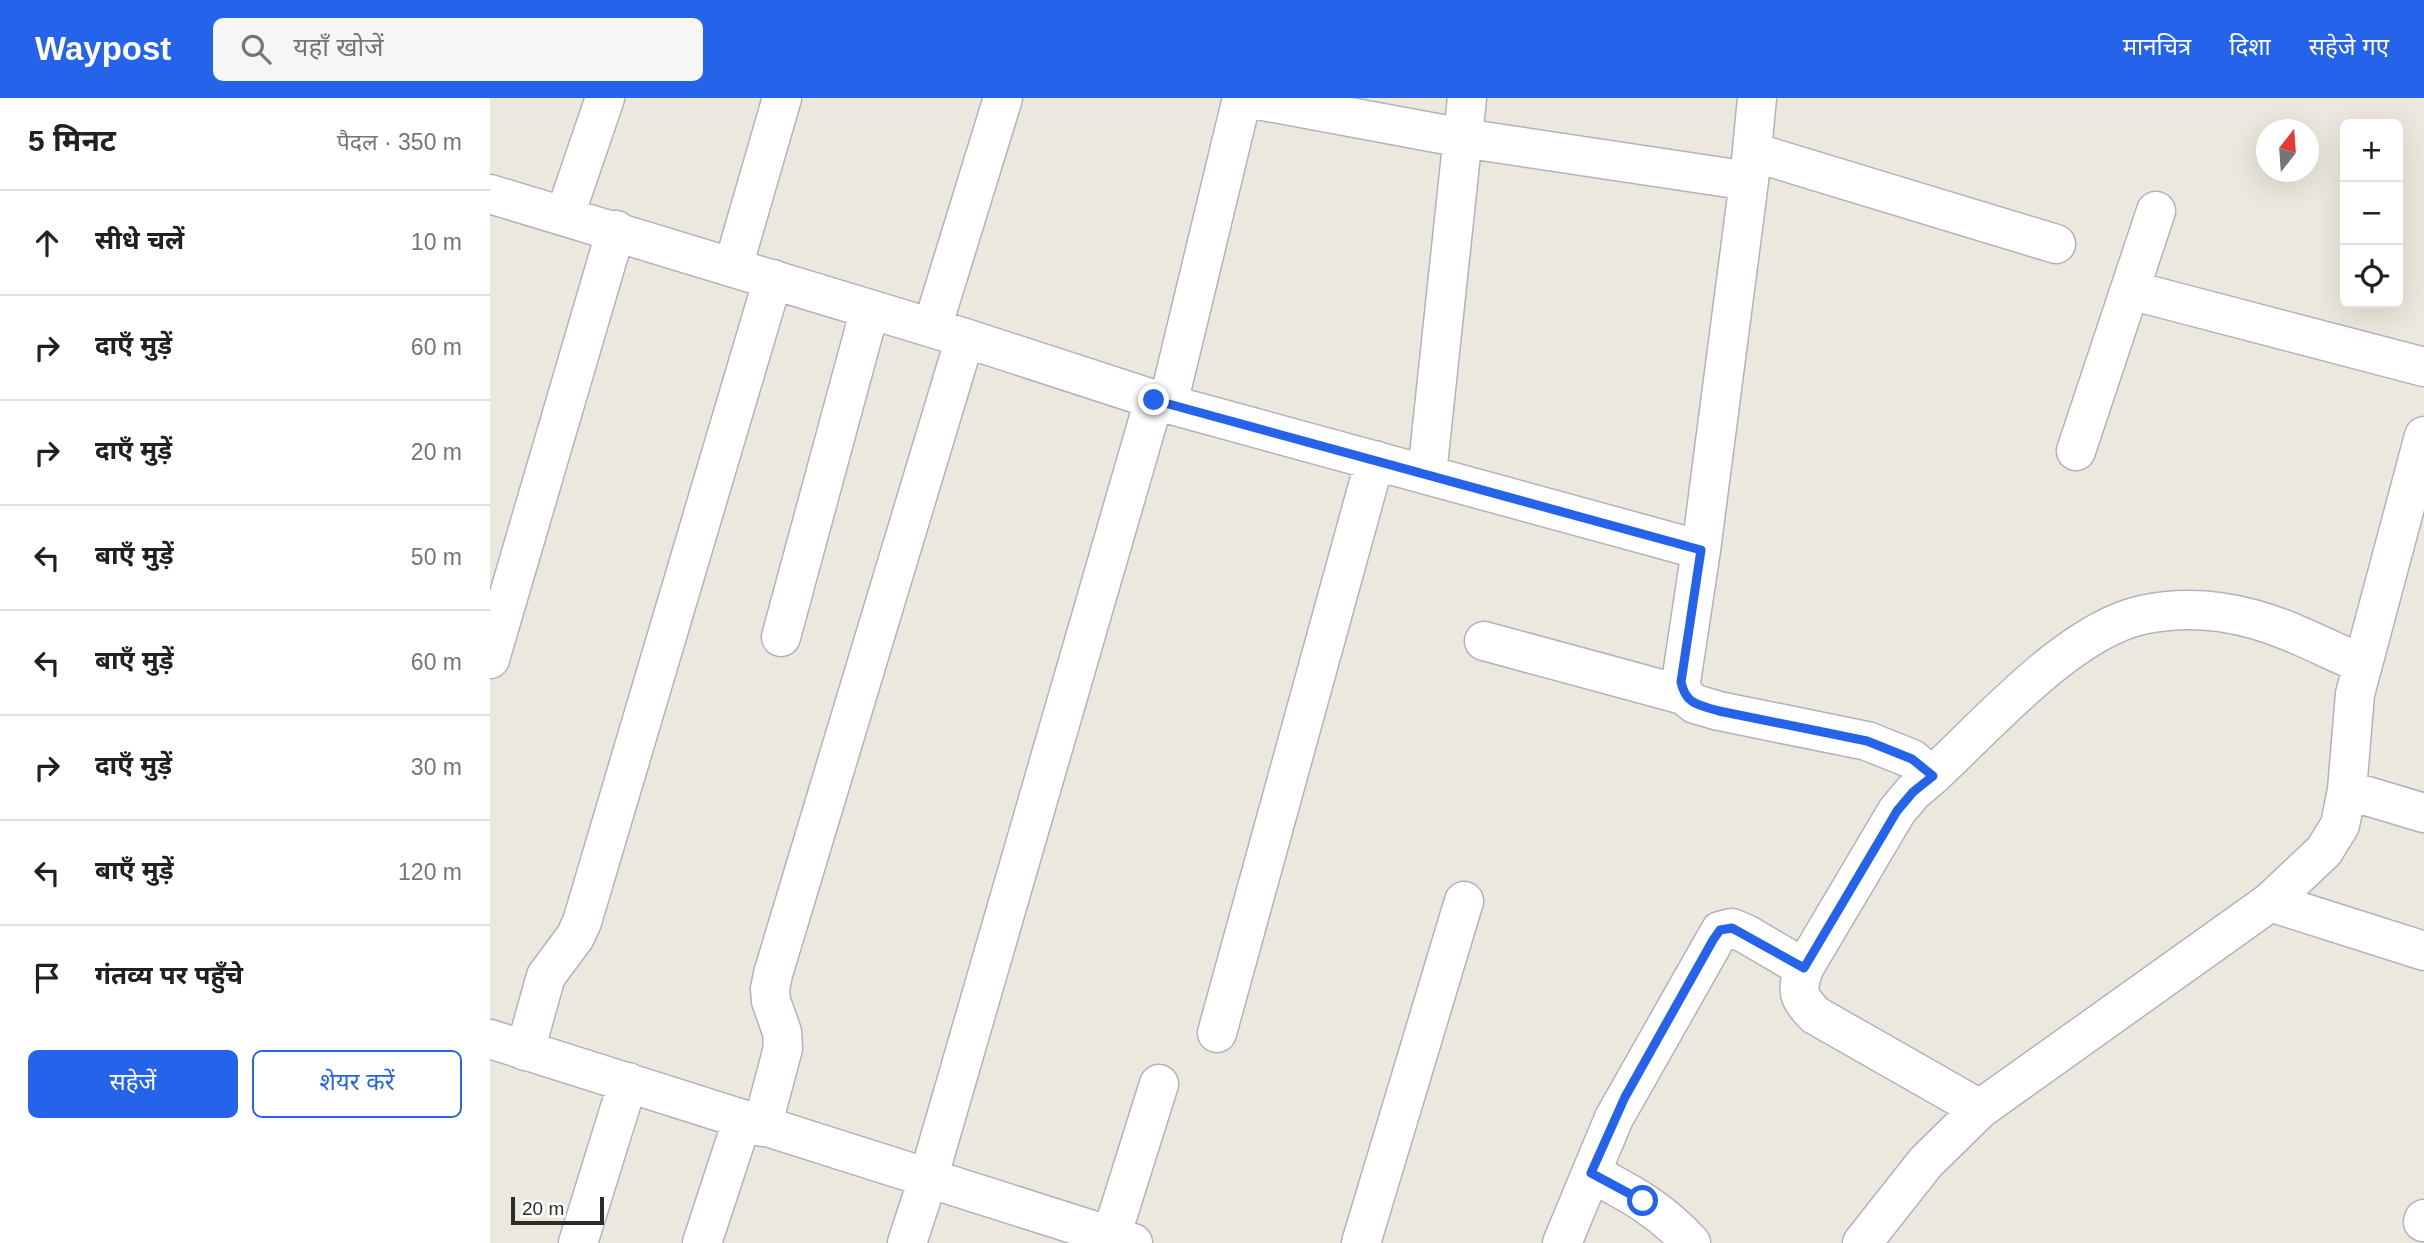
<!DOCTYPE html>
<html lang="hi">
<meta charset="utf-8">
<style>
:root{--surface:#fff;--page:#f6f6f6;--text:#202124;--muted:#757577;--line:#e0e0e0;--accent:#2563eb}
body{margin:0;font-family:Arial,"Noto Sans Devanagari",sans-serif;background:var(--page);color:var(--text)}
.controls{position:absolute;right:21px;top:21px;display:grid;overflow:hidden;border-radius:10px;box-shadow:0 7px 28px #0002}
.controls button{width:63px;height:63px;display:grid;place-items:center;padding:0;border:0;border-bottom:2px solid var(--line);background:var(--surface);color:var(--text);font:35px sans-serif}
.compass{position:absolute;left:1766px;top:21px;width:63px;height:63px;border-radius:50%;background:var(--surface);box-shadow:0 7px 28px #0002;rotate:17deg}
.scale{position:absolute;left:21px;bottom:18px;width:93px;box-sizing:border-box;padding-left:7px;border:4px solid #2b2b2b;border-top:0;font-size:19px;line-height:24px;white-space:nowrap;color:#2b2b2b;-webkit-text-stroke:5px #fff;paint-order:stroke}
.stop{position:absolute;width:21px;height:21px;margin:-16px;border:5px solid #2563eb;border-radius:50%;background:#fff}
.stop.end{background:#2563eb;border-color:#fff;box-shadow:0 2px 7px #0008}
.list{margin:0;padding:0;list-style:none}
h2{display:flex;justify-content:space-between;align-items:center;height:91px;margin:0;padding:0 28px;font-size:30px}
h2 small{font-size:23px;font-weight:400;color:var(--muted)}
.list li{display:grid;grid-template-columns:46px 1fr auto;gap:21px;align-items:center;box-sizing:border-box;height:105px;padding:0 28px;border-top:2px solid var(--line)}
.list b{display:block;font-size:26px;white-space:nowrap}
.list em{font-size:23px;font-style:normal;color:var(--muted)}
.actions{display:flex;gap:14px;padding:21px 28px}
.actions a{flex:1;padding:16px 0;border:2px solid var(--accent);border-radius:10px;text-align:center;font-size:24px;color:var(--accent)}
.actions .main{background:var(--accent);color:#fff}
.icon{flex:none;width:38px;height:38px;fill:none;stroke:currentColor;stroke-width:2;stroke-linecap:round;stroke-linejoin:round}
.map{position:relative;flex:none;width:1934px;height:1145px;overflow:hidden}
header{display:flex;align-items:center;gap:42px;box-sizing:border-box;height:98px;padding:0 35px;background:var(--accent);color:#fff}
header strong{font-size:33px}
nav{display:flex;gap:38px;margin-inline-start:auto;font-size:24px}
.search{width:490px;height:63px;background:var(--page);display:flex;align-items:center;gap:18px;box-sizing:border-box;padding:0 24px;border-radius:10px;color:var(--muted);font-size:26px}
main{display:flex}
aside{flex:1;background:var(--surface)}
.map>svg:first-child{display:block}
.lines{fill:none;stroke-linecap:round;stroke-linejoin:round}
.minor-casing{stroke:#b1b2bf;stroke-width:41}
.minor{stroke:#fff;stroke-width:38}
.route{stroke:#2563eb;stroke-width:9}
</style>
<header>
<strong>Waypost</strong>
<div class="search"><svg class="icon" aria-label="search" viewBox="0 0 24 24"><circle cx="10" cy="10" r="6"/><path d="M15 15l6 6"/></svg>यहाँ खोजें</div>
<nav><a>मानचित्र</a><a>दिशा</a><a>सहेजे गए</a></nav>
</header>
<main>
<aside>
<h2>5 मिनट<small>पैदल · 350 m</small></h2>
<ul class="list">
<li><svg class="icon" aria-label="ahead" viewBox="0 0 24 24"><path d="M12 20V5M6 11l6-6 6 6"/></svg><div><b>सीधे चलें</b></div><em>10 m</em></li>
<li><svg class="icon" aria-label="right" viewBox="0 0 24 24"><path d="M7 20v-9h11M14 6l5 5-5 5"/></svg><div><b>दाएँ मुड़ें</b></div><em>60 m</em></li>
<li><svg class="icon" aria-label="right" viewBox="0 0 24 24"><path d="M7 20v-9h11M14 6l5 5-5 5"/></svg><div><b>दाएँ मुड़ें</b></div><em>20 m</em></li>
<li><svg class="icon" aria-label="left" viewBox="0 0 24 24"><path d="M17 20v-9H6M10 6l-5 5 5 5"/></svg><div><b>बाएँ मुड़ें</b></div><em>50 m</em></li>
<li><svg class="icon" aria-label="left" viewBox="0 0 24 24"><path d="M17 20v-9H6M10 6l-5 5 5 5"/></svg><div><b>बाएँ मुड़ें</b></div><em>60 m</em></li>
<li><svg class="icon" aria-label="right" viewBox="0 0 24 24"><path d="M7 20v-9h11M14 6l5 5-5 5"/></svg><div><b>दाएँ मुड़ें</b></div><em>30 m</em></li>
<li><svg class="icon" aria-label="left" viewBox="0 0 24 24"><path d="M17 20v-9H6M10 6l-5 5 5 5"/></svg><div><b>बाएँ मुड़ें</b></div><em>120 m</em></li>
<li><svg class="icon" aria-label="arrive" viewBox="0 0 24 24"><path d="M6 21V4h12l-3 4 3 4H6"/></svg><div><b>गंतव्य पर पहुँचे</b></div></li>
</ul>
<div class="actions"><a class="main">सहेजें</a><a>शेयर करें</a></div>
</aside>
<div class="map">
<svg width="1934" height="1145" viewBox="0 0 1934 1145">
<rect width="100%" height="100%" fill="#ede8de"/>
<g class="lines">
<defs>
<path id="minor" d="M 757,0 L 973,40 L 1259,83
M 1267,0 L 1259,83 L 1211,452 L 1191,584 L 1193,597 L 1205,606 L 1229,613 L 1377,643 L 1422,661 L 1442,678 L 1423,694 L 1407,713 L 1314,870 C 1306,894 1308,899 1325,917 L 1490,1011
M 1263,54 L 1566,146
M 0,96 L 475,240 L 678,306 L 1211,452
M 75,117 L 115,0
M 243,169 L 292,0
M 1640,192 L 1934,269
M 442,230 L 513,0
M 678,306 L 752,0
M 1586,353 L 1666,113
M 937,376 L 977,0
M 291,539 L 380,211
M 994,543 L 1193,597
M 0,561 L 126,132
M 1442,678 C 1497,627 1579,533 1652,517 C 1689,509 1727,511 1763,521 C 1800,531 1837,551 1872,566
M 1857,692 L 1934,715
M 1780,804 L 1934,853
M 727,935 L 885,362
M 0,941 L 643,1145
M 35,953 L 56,878 L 85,839 L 92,824 L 283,181
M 272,1029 L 293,950 L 292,934 L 281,903 L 280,891 L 283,876 L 475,240
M 1101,1075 C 1140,1095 1171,1112 1201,1145
M 1933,1124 L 1934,1121
M 88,1145 L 138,984
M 212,1145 L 252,1023
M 417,1145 L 438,1081 L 664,302
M 619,1145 L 669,986
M 871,1145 L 974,803
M 1072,1145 L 1124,1020 L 1230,833 L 1242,830 L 1256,836 L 1314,870
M 1372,1145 L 1436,1064 L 1490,1011 L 1780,804 L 1834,753 L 1850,727 L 1857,692 L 1865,596 L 1934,338"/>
</defs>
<use href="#minor" class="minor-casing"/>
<use href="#minor" class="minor"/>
</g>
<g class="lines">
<path class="route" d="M 664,302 L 1211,452 L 1191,584 C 1196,607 1209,607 1229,613 L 1377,643 L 1422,661 L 1443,678 L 1423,694 L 1407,713 L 1314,870 L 1242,830 L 1230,832 L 1223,842 L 1135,999 L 1101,1075 L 1153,1103"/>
</g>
</svg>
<div class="controls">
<button>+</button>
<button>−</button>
<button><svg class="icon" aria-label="locate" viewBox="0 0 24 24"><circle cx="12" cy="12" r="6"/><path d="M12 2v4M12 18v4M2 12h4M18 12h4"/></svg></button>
</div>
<svg class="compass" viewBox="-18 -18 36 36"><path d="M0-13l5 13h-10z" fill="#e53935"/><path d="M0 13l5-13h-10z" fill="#757577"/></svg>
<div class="scale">20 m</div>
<div class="stop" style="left:1153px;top:1103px"></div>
<div class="stop end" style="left:664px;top:302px"></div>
</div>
</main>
